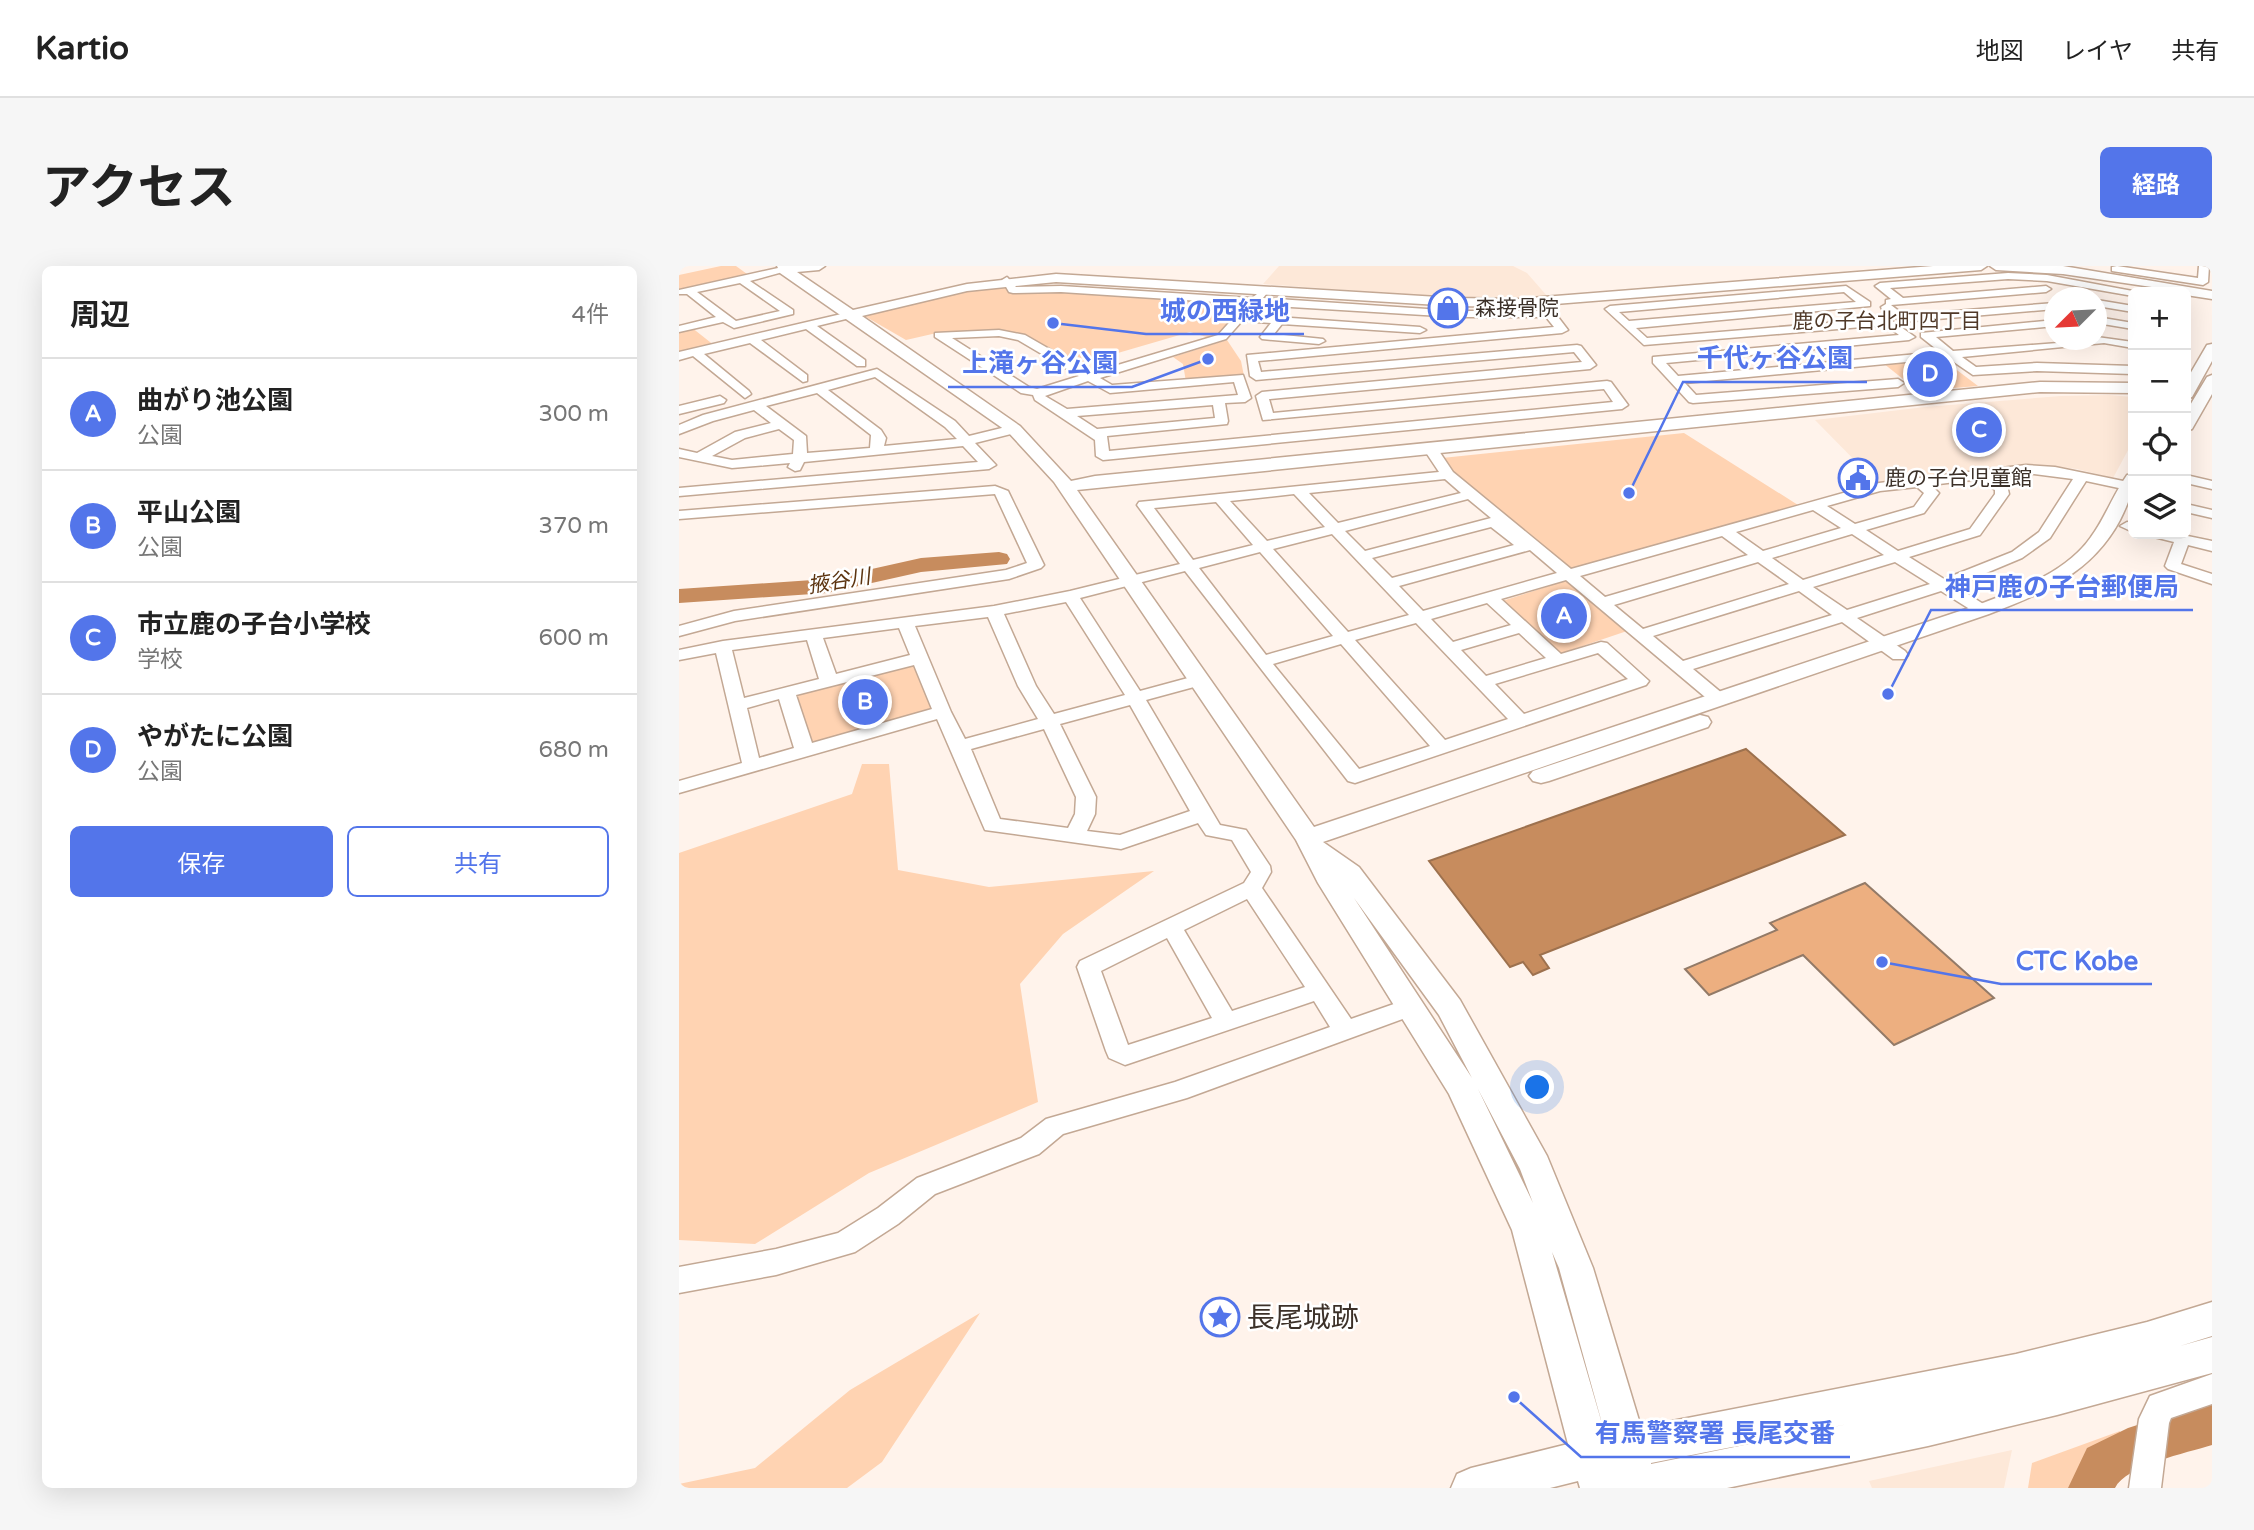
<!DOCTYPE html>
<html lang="ja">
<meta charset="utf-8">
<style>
:root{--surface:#fff;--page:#f6f6f6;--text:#222;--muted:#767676;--line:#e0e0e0;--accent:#5375ea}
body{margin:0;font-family:"Varela Round","Noto Sans JP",sans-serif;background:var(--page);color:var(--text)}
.controls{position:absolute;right:21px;top:21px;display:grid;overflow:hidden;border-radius:10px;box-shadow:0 7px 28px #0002}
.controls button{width:63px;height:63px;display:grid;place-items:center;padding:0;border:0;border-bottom:2px solid var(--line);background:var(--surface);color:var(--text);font:35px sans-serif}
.compass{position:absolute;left:1365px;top:21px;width:63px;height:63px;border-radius:50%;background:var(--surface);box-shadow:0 7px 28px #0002;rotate:246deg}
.you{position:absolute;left:859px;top:822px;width:24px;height:24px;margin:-18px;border:5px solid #fff;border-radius:50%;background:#1a73e8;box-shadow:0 0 0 10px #1a73e833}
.badge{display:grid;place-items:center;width:46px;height:46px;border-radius:50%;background:var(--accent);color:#fff;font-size:23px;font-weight:700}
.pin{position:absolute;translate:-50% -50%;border:4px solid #fff;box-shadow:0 2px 7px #0006}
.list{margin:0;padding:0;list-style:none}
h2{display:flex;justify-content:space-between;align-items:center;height:91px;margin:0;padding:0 28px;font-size:30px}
h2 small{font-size:23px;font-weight:400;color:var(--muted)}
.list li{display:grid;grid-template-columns:46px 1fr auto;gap:21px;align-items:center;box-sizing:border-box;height:112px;padding:0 28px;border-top:2px solid var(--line)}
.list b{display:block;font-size:26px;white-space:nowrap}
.list p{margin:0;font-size:23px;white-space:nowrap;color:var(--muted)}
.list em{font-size:23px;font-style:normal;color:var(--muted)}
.actions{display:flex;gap:14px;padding:21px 28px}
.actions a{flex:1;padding:16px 0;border:2px solid var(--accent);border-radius:10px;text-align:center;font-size:24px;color:var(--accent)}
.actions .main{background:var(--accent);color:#fff}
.icon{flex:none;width:38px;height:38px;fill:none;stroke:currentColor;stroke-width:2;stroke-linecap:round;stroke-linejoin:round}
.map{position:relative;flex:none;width:1533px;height:1222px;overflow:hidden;border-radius:10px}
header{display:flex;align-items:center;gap:42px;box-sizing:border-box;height:98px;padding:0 35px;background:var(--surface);border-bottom:2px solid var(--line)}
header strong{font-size:33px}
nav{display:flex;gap:38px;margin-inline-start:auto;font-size:24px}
.intro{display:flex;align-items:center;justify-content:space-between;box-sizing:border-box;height:168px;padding:0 42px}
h1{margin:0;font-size:49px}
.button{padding:18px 32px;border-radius:10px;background:var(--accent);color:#fff;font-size:24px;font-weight:700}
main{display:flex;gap:42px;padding:0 42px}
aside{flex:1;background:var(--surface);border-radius:10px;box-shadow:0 7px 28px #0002}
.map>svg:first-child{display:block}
.built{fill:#fde8d8}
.green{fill:#ffd3b2}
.water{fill:#c78c5e;stroke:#9d714e;stroke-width:2}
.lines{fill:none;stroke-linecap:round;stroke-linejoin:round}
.river{fill:#c78c5e;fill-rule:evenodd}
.building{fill:#edaf80;stroke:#937a67;stroke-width:2}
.minor-casing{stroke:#c3a894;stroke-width:3}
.tertiary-casing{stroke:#c3a894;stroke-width:3}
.minor{fill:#fff;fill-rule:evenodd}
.tertiary{fill:#fff;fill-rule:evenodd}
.labels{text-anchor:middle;stroke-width:5;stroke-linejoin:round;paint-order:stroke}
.far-poi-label{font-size:21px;fill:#3c3129;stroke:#fff;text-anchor:start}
.far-neighbourhood-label{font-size:21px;fill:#503928;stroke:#fff}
.far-water-label{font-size:21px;font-style:italic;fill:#5c3410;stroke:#fff}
.near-poi-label{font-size:28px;fill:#3c3129;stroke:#fff;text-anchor:start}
.leader{fill:none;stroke:#5375ea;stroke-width:2.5}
.callout-dot{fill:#5375ea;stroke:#fff;stroke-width:2.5}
.callout-label{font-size:26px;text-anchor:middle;font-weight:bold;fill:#5375ea;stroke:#fff;stroke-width:5;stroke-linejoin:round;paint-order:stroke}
</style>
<header>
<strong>Kartio</strong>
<nav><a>地図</a><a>レイヤ</a><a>共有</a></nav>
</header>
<div class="intro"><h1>アクセス</h1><a class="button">経路</a></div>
<main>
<aside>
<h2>周辺<small>4件</small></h2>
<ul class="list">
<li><span class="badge">A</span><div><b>曲がり池公園</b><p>公園</p></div><em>300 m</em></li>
<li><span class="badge">B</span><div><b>平山公園</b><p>公園</p></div><em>370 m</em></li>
<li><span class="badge">C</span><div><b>市立鹿の子台小学校</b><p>学校</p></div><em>600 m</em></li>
<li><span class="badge">D</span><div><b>やがたに公園</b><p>公園</p></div><em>680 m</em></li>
</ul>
<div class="actions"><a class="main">保存</a><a>共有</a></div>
</aside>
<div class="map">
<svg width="1533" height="1222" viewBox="0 0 1533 1222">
<rect width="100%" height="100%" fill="#fff3eb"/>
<path class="built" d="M 600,0 L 834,0 L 848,7 L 869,31 L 776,32 L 584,18 Z
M 1430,129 L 1454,131 L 1454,175 L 1434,212 L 1398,203 L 1362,199 L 1198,217 L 1136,154 L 1246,141 L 1382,130 Z
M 1333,1184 L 1325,1222 L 1193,1222 L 1190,1215 Z"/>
<path class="green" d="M 42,0 L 57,0 L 68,8 L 0,23 L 0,9 Z
M 327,18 L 331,25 L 382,23 L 568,36 L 541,67 L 531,72 L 511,66 L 401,98 L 343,67 L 262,66 L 227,74 L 182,48 L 296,22 Z
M 12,61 L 36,80 L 0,89 L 0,64 Z
M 548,74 L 562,95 L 565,110 L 507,116 L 504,98 L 494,91 Z
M 1262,92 L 1299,120 L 1239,125 L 1204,97 Z
M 1005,167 L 1119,239 L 893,304 L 777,209 L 763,192 Z
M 889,314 L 951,364 L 880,388 L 820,336 Z
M 236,397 L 257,445 L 133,479 L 118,428 Z
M 183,498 L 210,498 L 219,604 L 310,621 L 475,605 L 384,668 L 341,718 L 359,836 L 190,907 L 76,978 L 0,974 L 0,587 L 173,528 Z
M 301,1047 L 203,1196 L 168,1222 L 0,1222 L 0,1218 L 76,1202 L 171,1124 Z
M 1441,1165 L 1434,1222 L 1349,1222 L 1353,1197 Z"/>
<path class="water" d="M 1067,483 L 1166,569 L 861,689 L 870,702 L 854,709 L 844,696 L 831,701 L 750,595 Z"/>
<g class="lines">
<path class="river" d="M 320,286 L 328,288 L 331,293 L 328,298 L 242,306 L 148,327 L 0,337 L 0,323 L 148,313 L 242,292 Z
M 1533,1135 L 1533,1179 C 1508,1187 1447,1199 1436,1222 L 1389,1222 L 1408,1182 L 1449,1162 Z"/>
</g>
<path class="building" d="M 1186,617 L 1315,732 L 1215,779 L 1124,689 L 1030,729 L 1006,703 L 1098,664 L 1091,657 Z"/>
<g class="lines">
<defs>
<path id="minor" d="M 98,0 L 108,0 L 111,4 L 71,15 L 114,44 L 114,48 L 55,62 L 44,56 L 0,66 L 0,60 L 37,51 L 8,28 L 0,28 L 0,24 L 99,2 ZM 61,17 L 101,45 L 57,55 L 18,26 Z
M 1438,0 L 1519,12 L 1520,0 L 1530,0 L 1529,16 L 1524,19 L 1433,5 L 1433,1 Z
M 1329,7 L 1368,9 L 1459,26 L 1454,26 L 1454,30 L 1368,15 L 1329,13 L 1211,22 L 1224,32 L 1367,20 L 1372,23 L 1367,26 L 1212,39 L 1225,49 L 1376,37 L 1376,43 L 1223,56 L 1203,43 L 1202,41 L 1207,38 L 1207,34 L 1212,33 L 1196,20 L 1201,17 Z
M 328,11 L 337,21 L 382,20 L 573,32 L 583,24 L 588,27 L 584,32 L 778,45 L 867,45 L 876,47 L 889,64 L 883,67 L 579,95 L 582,106 L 898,79 L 902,80 L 917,99 L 911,103 L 590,133 L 594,147 L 928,115 L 932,116 L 949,139 L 943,143 L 424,194 L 417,190 L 416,174 L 356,134 L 354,129 L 342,127 L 256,71 L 256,67 L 320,64 L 346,69 L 412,107 L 539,69 L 567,38 L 382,26 L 334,27 L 330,26 L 323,14 ZM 578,39 L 778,51 L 867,51 L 875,61 L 568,89 L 571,110 L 577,114 L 895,86 L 903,96 L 583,126 L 577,130 L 584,154 L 925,123 L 934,136 L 430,185 L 428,170 L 548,158 L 549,155 L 546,137 L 566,136 L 572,132 L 564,109 L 433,119 L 421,112 L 547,73 L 563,55 L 592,57 L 581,71 L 583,73 L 640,78 L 646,75 L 644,73 L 595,68 L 603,58 L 741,67 L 747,64 L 741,61 L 569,49 ZM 320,70 L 339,74 L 400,110 L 358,123 L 350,121 L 273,72 ZM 409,115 L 431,127 L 555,116 L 559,129 L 388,143 L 366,130 ZM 534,139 L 536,152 L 418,163 L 398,150 Z
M 1167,20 L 1191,36 L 1191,40 L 957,62 L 968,72 L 1209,52 L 1236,71 L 1230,74 L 987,97 L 999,110 L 1261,86 L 1242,71 L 1242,67 L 1376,54 L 1376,60 L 1257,71 L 1274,85 L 1418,74 L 1418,71 L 1454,76 L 1454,82 L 1425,77 L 1283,91 L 1297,101 L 1358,97 L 1454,100 L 1454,108 L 1358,105 L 1294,109 L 1269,92 L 1006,117 L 1017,129 L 1219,113 L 1225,117 L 1219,121 L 1014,137 L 1010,136 L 974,97 L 974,91 L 1220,69 L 1207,59 L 965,79 L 926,43 L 931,40 ZM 1165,26 L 1177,36 L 950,55 L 940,46 Z
M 1418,34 L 1454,40 L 1454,46 L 1418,40 Z
M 171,46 L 177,49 L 175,51 L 138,60 L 186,94 L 186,100 L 178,100 L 127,63 L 82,74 L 128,109 L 128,115 L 124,116 L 71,77 L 25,88 L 70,125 L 72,128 L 66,132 L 14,90 L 0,94 L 0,86 Z
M 1418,51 L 1454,57 L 1454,63 L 1418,57 Z
M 198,103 L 276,155 L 290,170 L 335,159 L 342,163 L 340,166 L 296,177 L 317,199 L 310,203 L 0,230 L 0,222 L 299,196 L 284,180 L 125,196 L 121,204 L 116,205 L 109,201 L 111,197 L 53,202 L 0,191 L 0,183 L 18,187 L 56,166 L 92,157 L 75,144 L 34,155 L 0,168 L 0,159 L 24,149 ZM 196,111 L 266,161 L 278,173 L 205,180 L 207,172 L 202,164 L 149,124 ZM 138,127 L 192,169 L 191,182 L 128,187 L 127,170 L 87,140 ZM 100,163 L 115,174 L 114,188 L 53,194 L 33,190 L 66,172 Z
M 41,130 L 47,134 L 45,137 L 0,148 L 0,140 Z
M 751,178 L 756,179 L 774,206 L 892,303 L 1200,217 L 1347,199 L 1376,201 L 1449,216 L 1454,217 L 1454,223 L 1449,224 L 1407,215 L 1371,272 L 1343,292 L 1276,320 L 1309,341 L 1311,344 L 1309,347 L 1297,347 L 1262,325 L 1178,352 L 1226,385 L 1229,389 L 1226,393 L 1214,393 L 1163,356 L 1014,403 L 1044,428 L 1047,432 L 1038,437 L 1032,436 L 887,314 L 822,333 L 882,388 L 922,376 L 928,377 L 970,415 L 967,419 L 676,517 L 669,515 L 506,305 L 401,332 L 461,425 L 520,409 L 529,414 L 526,418 L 467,434 L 541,559 L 567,564 L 591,600 L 592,606 L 583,622 L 672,753 L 732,732 L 740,735 L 744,741 L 740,747 L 508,832 L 384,868 L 360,888 L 256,928 L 219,958 L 176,986 L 97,1009 L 0,1027 L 0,1001 L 97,983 L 159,967 L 199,942 L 238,912 L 342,872 L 367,853 L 496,816 L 651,761 L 635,735 L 446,799 L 430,792 L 427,785 L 398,701 L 401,695 L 565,617 L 572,606 L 553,574 L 527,569 L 519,557 L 442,583 L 306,564 L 258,453 L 0,527 L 0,515 L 63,497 L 37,387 L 0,394 L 0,384 L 44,375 L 315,340 L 391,325 L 501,298 L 458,239 L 460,236 L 760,206 L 744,182 ZM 1347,207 L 1394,213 L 1360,266 L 1333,286 L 1265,313 L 1230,291 L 1301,269 L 1330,228 L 1328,219 L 1316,211 ZM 766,213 L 782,227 L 659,257 L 630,227 ZM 1301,213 L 1316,224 L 1316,228 L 1291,263 L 1219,285 L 1187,264 L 1245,247 L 1260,227 L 1252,219 ZM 1238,221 L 1245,227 L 1235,241 L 1176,258 L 1148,240 L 1201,225 ZM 615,228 L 646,261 L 588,275 L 551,235 ZM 789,233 L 812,252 L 686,285 L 666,265 ZM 537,236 L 574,279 L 514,294 L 475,242 ZM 1134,244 L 1162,262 L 1084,285 L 1057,266 ZM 812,261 L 835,279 L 713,312 L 693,292 ZM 653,268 L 730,349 L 669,366 L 594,283 ZM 1173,268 L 1205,289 L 1124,314 L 1093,292 ZM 1043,270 L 1069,289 L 926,331 L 901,310 ZM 851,284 L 878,307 L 744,345 L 720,320 ZM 581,286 L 654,370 L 587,389 L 520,302 ZM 1079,296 L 1110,318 L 964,363 L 935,339 ZM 1216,296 L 1251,318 L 1168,344 L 1134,321 ZM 1120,325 L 1153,349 L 1004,395 L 974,370 ZM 387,336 L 446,429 L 375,448 L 357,420 L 325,348 ZM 808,337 L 832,359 L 774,376 L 752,353 ZM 309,351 L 339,420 L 359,453 L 286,473 L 272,446 L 236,360 ZM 737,357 L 829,453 L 766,474 L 676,374 ZM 220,362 L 231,389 L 157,408 L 144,372 ZM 840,367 L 867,392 L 807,410 L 782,384 ZM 128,374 L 140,413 L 65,432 L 53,384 ZM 662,378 L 751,480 L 680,503 L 594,398 ZM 919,387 L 949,413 L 845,448 L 816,418 ZM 235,399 L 253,443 L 133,477 L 117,429 ZM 100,433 L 115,482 L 80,492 L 68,442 ZM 451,439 L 511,545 L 441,569 L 408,565 L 416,548 L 417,531 L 381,458 ZM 365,463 L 397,531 L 396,548 L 389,562 L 321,553 L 292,483 ZM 568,633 L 626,721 L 553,745 L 505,664 ZM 488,672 L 533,752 L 449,779 L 422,705 Z
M 1507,209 L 1533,215 L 1533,223 L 1507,217 Z
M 316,220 L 329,225 L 365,299 L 362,302 L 330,313 L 56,355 L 0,370 L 0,360 L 55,345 L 327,304 L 348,297 L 316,228 L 0,253 L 0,245 Z
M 1507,238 L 1533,244 L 1533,252 L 1507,246 Z
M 1448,256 L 1454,257 L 1454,266 L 1441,260 Z
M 1473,268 L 1499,268 L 1533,275 L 1533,285 L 1509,279 L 1502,298 L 1533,308 L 1533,318 L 1489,303 L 1486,300 L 1495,276 L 1475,271 Z
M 1533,1108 L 1533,1138 L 1492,1152 L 1490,1157 L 1482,1222 L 1450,1222 L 1460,1153 L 1471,1130 Z"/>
<path id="tertiary" d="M 106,0 L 146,0 L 140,4 L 118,6 L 174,44 L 288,18 L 377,8 L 776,32 L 840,33 L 1254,0 L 1308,0 L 1302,4 L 840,41 L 776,40 L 377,16 L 288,25 L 183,50 L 341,160 L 392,215 L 416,210 L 1361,116 L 1454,117 L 1454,127 L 1361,126 L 398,224 L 635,561 L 1296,340 C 1337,324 1386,308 1412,271 C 1426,252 1434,229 1448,209 L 1454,208 C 1454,226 1449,238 1441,254 C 1413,307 1363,328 1310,348 L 644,576 L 680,601 L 781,734 L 868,890 L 914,1002 L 962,1161 L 1337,1088 L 1468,1056 L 1533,1036 L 1533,1070 L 1501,1080 L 1533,1071 L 1533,1107 L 1378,1149 L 1249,1180 L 1048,1222 L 901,1222 L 899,1215 L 871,1222 L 772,1222 L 778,1208 L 792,1202 L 889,1178 L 833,964 L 770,828 L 639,617 L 617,574 L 375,216 L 329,166 L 101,7 L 100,4 ZM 675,632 L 760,749 L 793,812 ZM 799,823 L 841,903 L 854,937 ZM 873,986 L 880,1002 L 926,1168 ZM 1169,1158 L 972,1198 L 972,1197 Z
M 1311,0 L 1384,0 L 1533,25 L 1533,33 L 1507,29 L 1507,26 L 1384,8 L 1317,4 Z
M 1533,78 L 1533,95 L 1513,131 L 1507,133 L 1507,115 L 1528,79 Z
M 1533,109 L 1533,128 L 1513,163 L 1507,165 L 1507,146 L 1528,111 Z
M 1021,449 L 1029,451 L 1032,456 L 1029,461 L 870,515 L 862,517 L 854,515 L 850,510 L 854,505 Z"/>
</defs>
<use href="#minor" class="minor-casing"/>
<use href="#tertiary" class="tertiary-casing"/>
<use href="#minor" class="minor"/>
<use href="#tertiary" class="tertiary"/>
</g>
<defs>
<symbol id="shop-ring" viewBox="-11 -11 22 22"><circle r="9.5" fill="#fff" stroke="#5375ea" stroke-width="1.5"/><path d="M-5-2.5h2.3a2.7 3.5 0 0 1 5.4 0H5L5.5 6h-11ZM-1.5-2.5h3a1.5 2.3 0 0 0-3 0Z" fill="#5375ea"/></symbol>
<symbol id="civic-ring" viewBox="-11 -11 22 22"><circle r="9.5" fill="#fff" stroke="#5375ea" stroke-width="1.5"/><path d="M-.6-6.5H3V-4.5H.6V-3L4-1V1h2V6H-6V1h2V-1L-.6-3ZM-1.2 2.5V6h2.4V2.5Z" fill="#5375ea"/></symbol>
<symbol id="sight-ring" viewBox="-11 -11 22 22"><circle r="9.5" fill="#fff" stroke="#5375ea" stroke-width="1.5"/><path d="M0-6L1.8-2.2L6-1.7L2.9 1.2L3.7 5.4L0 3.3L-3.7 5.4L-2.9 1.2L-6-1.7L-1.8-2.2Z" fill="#5375ea"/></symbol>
</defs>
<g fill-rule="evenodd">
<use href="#shop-ring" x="747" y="20" width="44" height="44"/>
<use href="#civic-ring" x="1157" y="190" width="44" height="44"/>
<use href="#sight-ring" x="519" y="1029" width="44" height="44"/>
</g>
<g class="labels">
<g class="far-poi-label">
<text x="796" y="49">森接骨院</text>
<text x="1206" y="219">鹿の子台児童館</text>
</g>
<g class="far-neighbourhood-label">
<text x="1208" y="62">鹿の子台北町四丁目</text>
</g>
<g class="far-water-label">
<text transform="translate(160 315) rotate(-9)" y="7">掖谷川</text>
</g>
<g class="near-poi-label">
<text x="568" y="1061">長尾城跡</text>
</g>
</g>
<path class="leader" d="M374 57L467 68H625M950 227L1004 116H1188M529 93L453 121H269M1209 428L1252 344H1514M1203 696L1322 718H1473M835 1131L902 1191H1171"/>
<g class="callout-dot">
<circle cx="374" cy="57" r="7"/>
<circle cx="950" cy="227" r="7"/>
<circle cx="529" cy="93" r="7"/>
<circle cx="1209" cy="428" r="7"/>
<circle cx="1203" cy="696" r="7"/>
<circle cx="835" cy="1131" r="7"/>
</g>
<g class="callout-label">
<text x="546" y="54">城の西緑地</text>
<text x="1096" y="101">千代ヶ谷公園</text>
<text x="361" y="106">上滝ヶ谷公園</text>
<text x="1383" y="330">神戸鹿の子台郵便局</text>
<text x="1398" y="704">CTC Kobe</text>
<text x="1036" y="1176">有馬警察署 長尾交番</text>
</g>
</svg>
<div class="controls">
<button>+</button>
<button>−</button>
<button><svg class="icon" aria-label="locate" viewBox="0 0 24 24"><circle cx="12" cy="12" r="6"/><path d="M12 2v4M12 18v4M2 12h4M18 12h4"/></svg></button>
<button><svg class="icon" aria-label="layers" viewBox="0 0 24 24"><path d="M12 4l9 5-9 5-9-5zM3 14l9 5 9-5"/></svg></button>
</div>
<svg class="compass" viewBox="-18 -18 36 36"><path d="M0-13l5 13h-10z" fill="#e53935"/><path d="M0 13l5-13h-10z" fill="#767676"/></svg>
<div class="you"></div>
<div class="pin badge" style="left:885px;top:350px">A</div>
<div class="pin badge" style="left:186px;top:436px">B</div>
<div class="pin badge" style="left:1300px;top:164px">C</div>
<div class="pin badge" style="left:1251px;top:108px">D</div>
</div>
</main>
